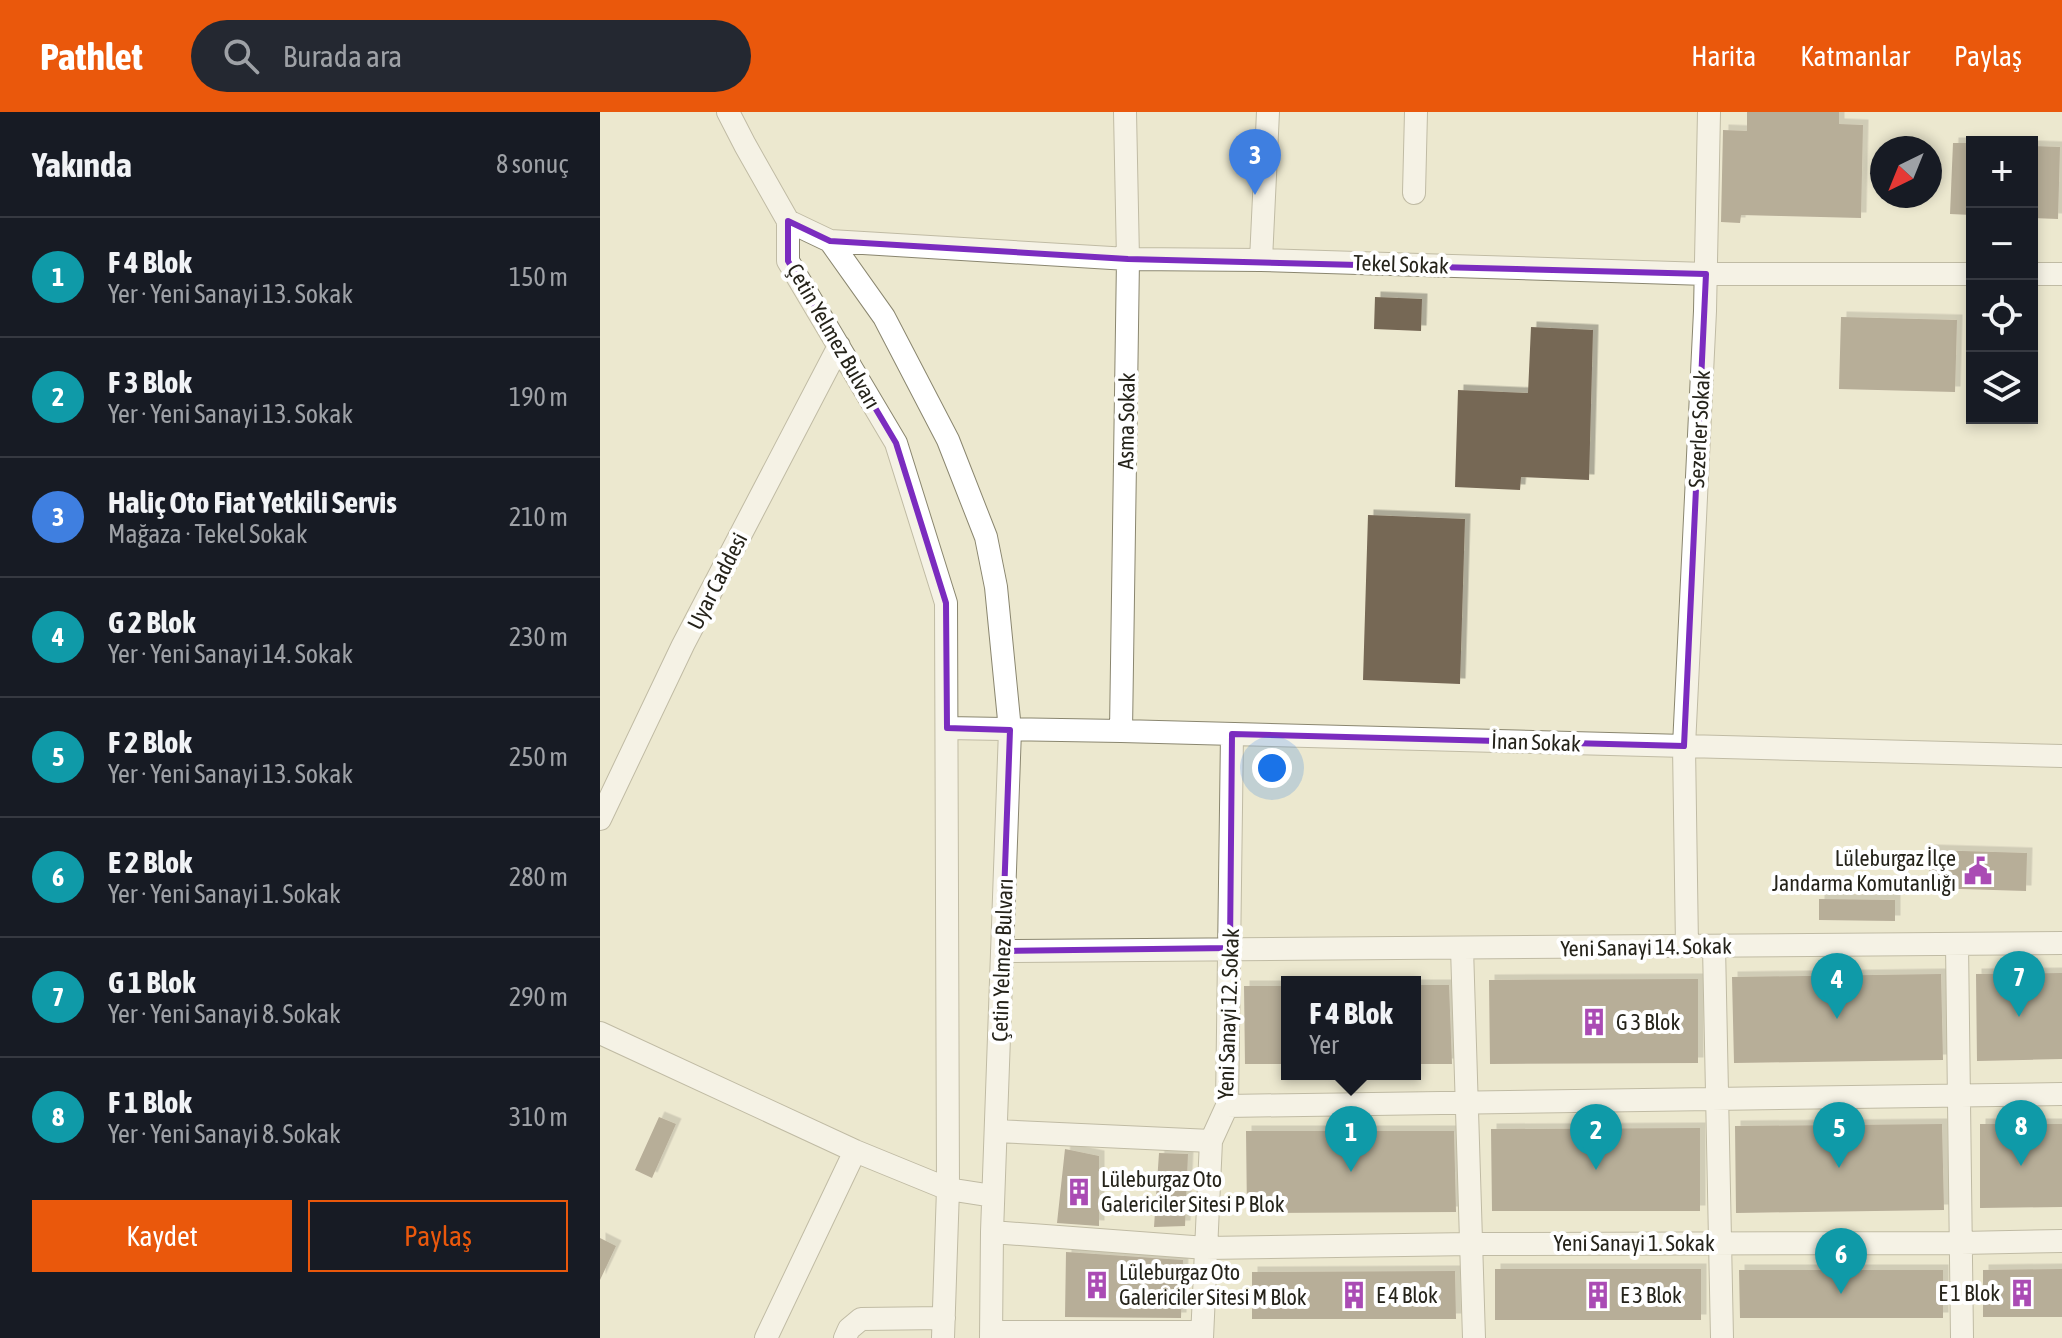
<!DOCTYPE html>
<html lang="tr">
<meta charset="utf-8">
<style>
:root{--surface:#171b24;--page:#242831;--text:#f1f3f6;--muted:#9ea1a6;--line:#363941;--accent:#ea580c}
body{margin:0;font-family:"Asap Condensed",sans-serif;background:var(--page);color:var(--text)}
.controls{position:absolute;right:24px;top:24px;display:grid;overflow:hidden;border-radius:0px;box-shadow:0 4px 12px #0003}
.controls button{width:72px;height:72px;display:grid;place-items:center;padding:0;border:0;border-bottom:2px solid var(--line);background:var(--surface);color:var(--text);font:40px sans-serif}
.compass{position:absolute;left:1270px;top:24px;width:72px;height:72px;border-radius:50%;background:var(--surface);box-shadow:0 4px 12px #0003;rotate:223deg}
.you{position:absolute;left:672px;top:656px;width:28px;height:28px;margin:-20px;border:6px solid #fff;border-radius:50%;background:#1a73e8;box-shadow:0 0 0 12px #1a73e833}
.badge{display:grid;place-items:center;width:52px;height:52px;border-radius:50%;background:var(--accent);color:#fff;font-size:26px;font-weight:700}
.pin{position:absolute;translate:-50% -66px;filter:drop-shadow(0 2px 4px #0008)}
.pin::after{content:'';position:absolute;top:42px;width:28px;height:24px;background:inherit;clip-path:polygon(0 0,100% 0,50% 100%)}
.popup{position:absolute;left:681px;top:864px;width:140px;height:104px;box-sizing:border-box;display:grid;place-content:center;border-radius:0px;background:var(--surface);filter:drop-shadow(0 2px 6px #0005);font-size:26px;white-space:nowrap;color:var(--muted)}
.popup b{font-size:30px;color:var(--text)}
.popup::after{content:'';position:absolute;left:50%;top:100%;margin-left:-16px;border:16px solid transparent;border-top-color:var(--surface)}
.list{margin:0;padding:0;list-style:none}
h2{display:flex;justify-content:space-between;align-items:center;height:104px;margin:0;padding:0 32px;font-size:34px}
h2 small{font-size:26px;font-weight:400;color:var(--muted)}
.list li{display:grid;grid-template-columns:52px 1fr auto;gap:24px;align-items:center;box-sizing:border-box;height:120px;padding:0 32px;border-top:2px solid var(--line)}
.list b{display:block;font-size:30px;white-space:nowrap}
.list p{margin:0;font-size:26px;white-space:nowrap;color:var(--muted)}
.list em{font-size:26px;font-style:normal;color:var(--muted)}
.actions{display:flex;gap:16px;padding:24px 32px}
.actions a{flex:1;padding:18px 0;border:2px solid var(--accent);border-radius:0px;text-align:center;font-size:28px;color:var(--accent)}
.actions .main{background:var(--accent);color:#fff}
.icon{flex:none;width:44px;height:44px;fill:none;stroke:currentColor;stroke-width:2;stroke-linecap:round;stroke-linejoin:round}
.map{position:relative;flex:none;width:1462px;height:1226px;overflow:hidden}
header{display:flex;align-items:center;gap:48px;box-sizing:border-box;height:112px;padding:0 40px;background:var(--accent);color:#fff}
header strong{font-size:38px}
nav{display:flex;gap:44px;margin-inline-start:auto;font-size:28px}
.search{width:560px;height:72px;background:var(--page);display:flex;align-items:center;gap:20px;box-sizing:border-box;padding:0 28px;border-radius:44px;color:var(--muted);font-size:30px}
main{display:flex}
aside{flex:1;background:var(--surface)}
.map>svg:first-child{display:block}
.building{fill:#766755;filter:url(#shadow)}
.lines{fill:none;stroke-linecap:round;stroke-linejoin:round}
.minor-casing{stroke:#8a866f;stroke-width:24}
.minor{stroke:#fff;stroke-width:22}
.marked{fill:none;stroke:#7b2cbf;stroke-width:6;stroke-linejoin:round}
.labels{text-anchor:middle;stroke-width:8;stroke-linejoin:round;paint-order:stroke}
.street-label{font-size:22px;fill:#25231a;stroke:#fff}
.poi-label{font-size:22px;fill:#25231a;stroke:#fff;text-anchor:start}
</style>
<header>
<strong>Pathlet</strong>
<div class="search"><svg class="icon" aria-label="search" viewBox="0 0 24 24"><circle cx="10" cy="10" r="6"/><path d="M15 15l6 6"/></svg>Burada ara</div>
<nav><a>Harita</a><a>Katmanlar</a><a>Paylaş</a></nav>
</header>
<main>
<aside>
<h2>Yakında<small>8 sonuç</small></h2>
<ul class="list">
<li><span class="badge" style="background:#0f9aa8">1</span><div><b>F 4 Blok</b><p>Yer · Yeni Sanayi 13. Sokak</p></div><em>150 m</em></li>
<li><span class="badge" style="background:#0f9aa8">2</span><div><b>F 3 Blok</b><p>Yer · Yeni Sanayi 13. Sokak</p></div><em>190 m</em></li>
<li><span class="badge" style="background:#3f7fe0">3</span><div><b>Haliç Oto Fiat Yetkili Servis</b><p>Mağaza · Tekel Sokak</p></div><em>210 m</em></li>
<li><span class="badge" style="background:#0f9aa8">4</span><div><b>G 2 Blok</b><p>Yer · Yeni Sanayi 14. Sokak</p></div><em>230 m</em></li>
<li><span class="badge" style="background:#0f9aa8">5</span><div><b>F 2 Blok</b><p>Yer · Yeni Sanayi 13. Sokak</p></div><em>250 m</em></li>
<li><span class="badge" style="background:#0f9aa8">6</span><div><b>E 2 Blok</b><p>Yer · Yeni Sanayi 1. Sokak</p></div><em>280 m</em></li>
<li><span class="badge" style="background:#0f9aa8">7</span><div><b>G 1 Blok</b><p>Yer · Yeni Sanayi 8. Sokak</p></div><em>290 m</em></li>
<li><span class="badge" style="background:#0f9aa8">8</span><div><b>F 1 Blok</b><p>Yer · Yeni Sanayi 8. Sokak</p></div><em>310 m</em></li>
</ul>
<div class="actions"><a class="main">Kaydet</a><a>Paylaş</a></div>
</aside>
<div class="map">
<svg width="1462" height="1226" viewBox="0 0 1462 1226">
<defs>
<filter id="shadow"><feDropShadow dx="5.5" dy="-5.5" stdDeviation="0" flood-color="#0004"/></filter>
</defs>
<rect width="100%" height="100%" fill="#ece8cf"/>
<path class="building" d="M 1147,0 L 1239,0 L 1239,12 L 1263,13 L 1261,106 L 1141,103 L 1140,111 L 1121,110 L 1123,18 L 1147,19 Z
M 1353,31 L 1372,31 L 1372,103 L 1350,102 Z
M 1432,34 L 1460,35 L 1458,107 L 1432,106 Z
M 775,185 L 822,187 L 821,219 L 774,217 Z
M 1241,205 L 1357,208 L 1355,280 L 1239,277 Z
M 931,215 L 993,218 L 989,368 L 921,365 L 920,378 L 855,375 L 858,278 L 928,281 Z
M 768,403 L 865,407 L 860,572 L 763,568 Z
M 1330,738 L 1427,741 L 1426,779 L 1329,776 Z
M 1219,787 L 1295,788 L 1295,809 L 1219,808 Z
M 1462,861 L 1462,947 L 1377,949 L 1376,862 Z
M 1341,862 L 1343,948 L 1134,951 L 1132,865 Z
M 1098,867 L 1098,951 L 890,952 L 889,868 Z
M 815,873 L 849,873 L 852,952 L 815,952 Z
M 644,874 L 687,874 L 687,952 L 645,952 Z
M 59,1005 L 76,1012 L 52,1066 L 35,1058 Z
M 1342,1012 L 1344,1098 L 1136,1101 L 1135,1014 Z
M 1380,1012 L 1462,1012 L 1462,1095 L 1380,1096 Z
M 1100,1016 L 1100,1099 L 892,1099 L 891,1017 Z
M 646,1019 L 854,1019 L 856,1100 L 647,1101 Z
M 465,1037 L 499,1044 L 499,1114 L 457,1111 Z
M 559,1041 L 588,1042 L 585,1114 L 554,1115 Z
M 0,1126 L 16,1134 L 0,1168 Z
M 466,1140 L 583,1148 L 581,1206 L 465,1205 Z
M 895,1157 L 1101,1157 L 1101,1208 L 895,1208 Z
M 1462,1157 L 1462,1205 L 1383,1205 L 1383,1158 Z
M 1139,1158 L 1343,1158 L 1343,1206 L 1140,1206 Z
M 855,1159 L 856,1207 L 652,1207 L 652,1160 Z"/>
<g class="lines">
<defs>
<path id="minor" d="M 128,0 L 145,33 L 188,109 L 188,149 L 296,331 L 346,491 L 348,1077 L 343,1226
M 814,81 L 816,0
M 188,109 L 230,129 L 284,205 L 348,328 L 386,425 L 396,475 L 410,618 L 392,1120 L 391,1226
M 230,129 L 528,147 L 661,148 L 1106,162 L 1372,162
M 661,148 L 668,0
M 1432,162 L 1462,162
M 347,616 L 521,619 L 1462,644
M 521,619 L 528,147 L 525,0
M 0,707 L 83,533 L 239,234
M 1357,832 L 1362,1226
M 1087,834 L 1084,634 L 1105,199 L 1109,0
M 1114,834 L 1122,1226
M 862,836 L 874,1226
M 402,839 L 1462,831
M 0,921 L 255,1039 L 348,1077 L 393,1084
M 627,994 L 1462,982
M 396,1019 L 611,1029
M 392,1120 L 606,1136 L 871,1132 L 1361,1131 L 1462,1129
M 391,1220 L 602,1220
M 166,1226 L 255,1039
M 245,1226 L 249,1217 L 261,1207 L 344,1206
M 602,1226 L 611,1029 L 627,994 L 632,622"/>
</defs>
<use href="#minor" class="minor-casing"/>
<use href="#minor" class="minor"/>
</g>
<path d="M0 0H1462V1226H0ZM 188,109 L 230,129 L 528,147 L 1106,162 L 1084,634 L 632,622 L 630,836 L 402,839 L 410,618 L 347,616 L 346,491 L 296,331 L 188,149 Z" fill="#ece8cf" fill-opacity=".55" fill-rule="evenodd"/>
<path class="marked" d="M 188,109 L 230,129 L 528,147 L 1106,162 L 1084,634 L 632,622 L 630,836 L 402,839 L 410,618 L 347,616 L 346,491 L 296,331 L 188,149 Z"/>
<defs>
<symbol id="civic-bare" viewBox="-9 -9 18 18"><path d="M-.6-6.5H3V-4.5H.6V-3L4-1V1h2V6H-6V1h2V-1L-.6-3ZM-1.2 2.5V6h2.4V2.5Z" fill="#aa4bb4" stroke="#fff" stroke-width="2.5" paint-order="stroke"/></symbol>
<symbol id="building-bare" viewBox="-9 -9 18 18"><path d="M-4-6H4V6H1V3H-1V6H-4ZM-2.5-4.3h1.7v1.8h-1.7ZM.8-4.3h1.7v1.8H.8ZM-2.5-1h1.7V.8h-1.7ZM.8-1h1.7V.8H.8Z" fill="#aa4bb4" stroke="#fff" stroke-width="2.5" paint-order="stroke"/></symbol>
</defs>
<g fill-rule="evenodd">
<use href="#civic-bare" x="1358" y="739" width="40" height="40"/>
<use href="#building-bare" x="974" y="890" width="40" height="40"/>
<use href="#building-bare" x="459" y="1060" width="40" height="40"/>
<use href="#building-bare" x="477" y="1153" width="40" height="40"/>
<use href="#building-bare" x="1402" y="1161" width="40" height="40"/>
<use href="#building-bare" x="734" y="1163" width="40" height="40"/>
<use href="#building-bare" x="978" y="1163" width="40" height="40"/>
</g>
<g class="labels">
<g class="street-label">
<text transform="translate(801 152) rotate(2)" y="8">Tekel Sokak</text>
<text transform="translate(234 224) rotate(60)" y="8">Çetin Yelmez Bulvarı</text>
<text transform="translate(526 309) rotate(-89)" y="8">Asma Sokak</text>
<text transform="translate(1099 317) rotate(-87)" y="8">Sezerler Sokak</text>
<text transform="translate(117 469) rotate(-63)" y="8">Uyar Caddesi</text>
<text transform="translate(936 630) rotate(2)" y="8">İnan Sokak</text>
<text transform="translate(1046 835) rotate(-1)" y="8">Yeni Sanayi 14. Sokak</text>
<text transform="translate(402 848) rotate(-88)" y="8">Çetin Yelmez Bulvarı</text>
<text transform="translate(628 902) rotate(-88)" y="8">Yeni Sanayi 12. Sokak</text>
<text x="1034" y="1139">Yeni Sanayi 1. Sokak</text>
</g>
<g class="poi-label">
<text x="1356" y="754" text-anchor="end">Lüleburgaz İlçe<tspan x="1356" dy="25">Jandarma Komutanlığı</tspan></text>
<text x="1016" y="918">G 3 Blok</text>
<text x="501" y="1075">Lüleburgaz Oto<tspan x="501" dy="25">Galericiler Sitesi P Blok</tspan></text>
<text x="519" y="1168">Lüleburgaz Oto<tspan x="519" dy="25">Galericiler Sitesi M Blok</tspan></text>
<text x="1400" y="1189" text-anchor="end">E 1 Blok</text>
<text x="776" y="1191">E 4 Blok</text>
<text x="1020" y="1191">E 3 Blok</text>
</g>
</g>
</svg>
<div class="controls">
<button>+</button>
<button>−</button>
<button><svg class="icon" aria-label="locate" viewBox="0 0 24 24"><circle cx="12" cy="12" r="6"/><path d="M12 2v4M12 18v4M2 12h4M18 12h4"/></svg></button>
<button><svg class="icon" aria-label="layers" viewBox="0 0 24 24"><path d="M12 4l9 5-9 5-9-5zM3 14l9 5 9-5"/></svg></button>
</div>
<svg class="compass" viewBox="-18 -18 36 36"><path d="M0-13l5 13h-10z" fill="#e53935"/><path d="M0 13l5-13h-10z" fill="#9ea1a6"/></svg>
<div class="you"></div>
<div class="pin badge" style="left:751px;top:1060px;background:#0f9aa8">1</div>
<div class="popup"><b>F 4 Blok</b>Yer</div>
<div class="pin badge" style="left:996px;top:1058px;background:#0f9aa8">2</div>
<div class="pin badge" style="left:655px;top:83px;background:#3f7fe0">3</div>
<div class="pin badge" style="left:1237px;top:907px;background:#0f9aa8">4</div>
<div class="pin badge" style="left:1239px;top:1056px;background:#0f9aa8">5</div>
<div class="pin badge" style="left:1241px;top:1182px;background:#0f9aa8">6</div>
<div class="pin badge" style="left:1419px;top:905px;background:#0f9aa8">7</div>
<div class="pin badge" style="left:1421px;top:1054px;background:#0f9aa8">8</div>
</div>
</main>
